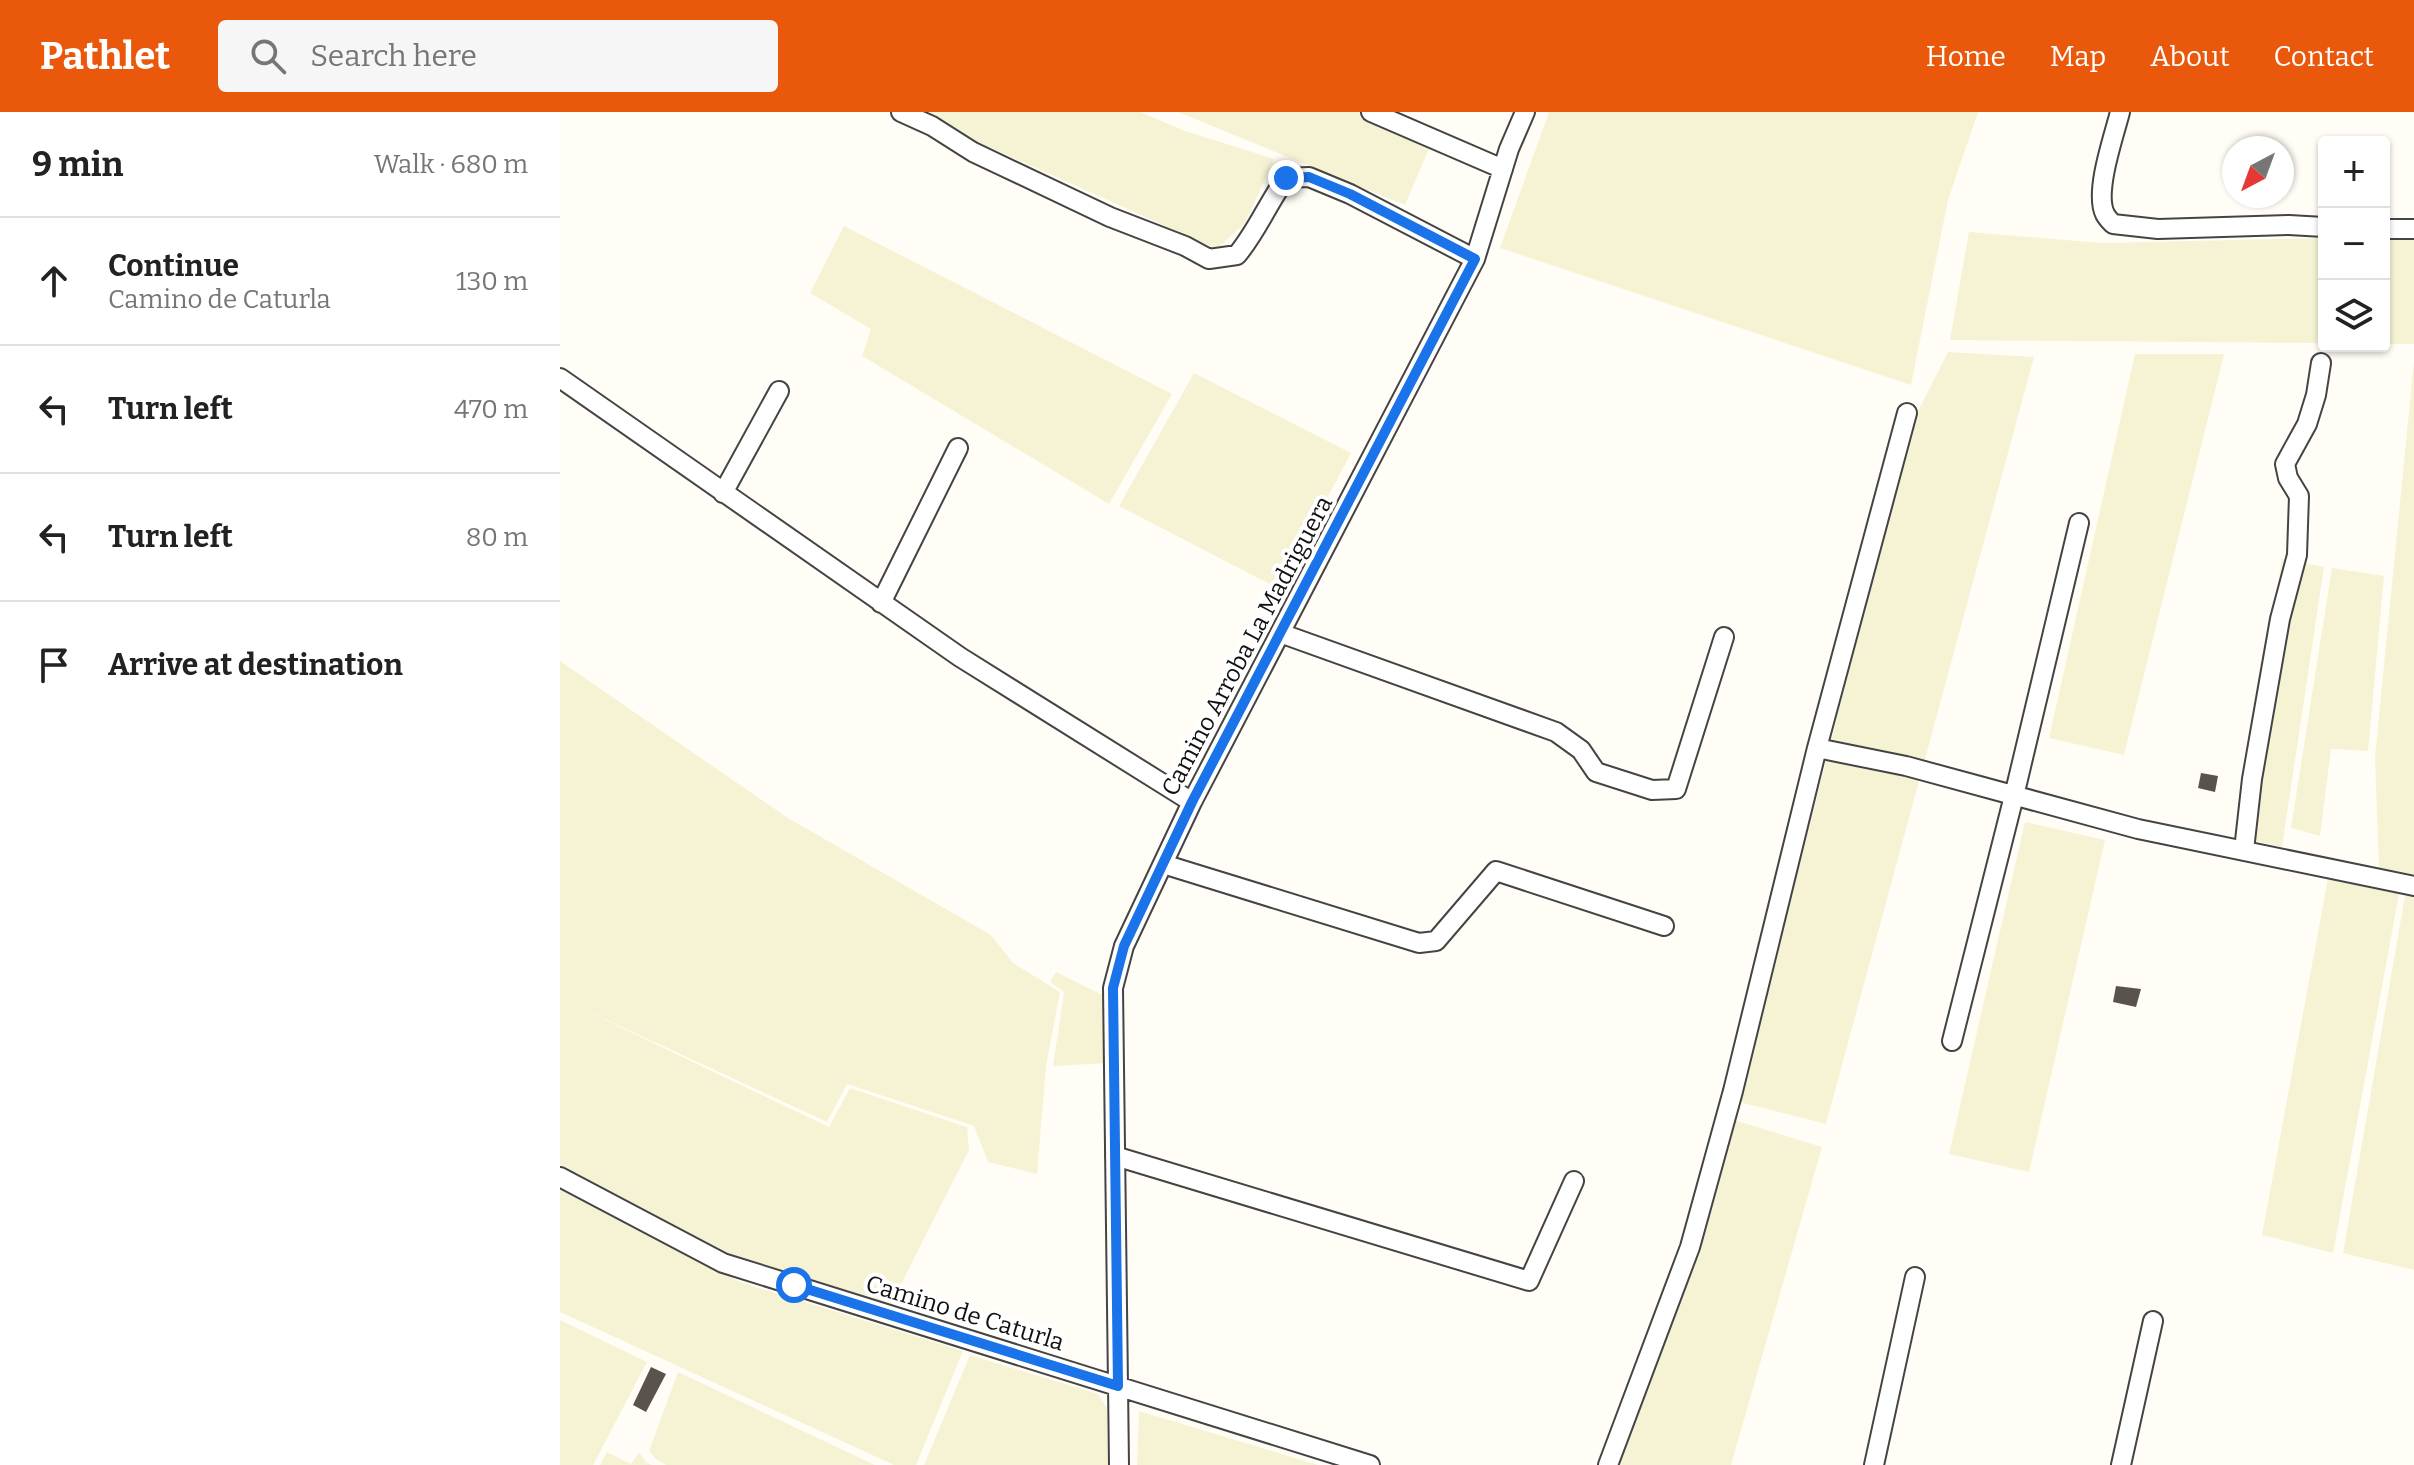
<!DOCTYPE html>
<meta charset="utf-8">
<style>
:root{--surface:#fff;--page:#f6f6f6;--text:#222;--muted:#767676;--line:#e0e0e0;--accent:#ea580c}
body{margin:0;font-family:Bitter,serif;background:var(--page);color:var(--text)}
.controls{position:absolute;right:24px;top:24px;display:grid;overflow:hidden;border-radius:8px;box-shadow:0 2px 6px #0004}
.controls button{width:72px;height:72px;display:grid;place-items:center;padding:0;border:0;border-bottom:2px solid var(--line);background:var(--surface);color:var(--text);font:40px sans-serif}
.compass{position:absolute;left:1662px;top:24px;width:72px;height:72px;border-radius:50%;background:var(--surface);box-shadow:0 2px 6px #0004;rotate:221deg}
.stop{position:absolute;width:24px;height:24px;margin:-18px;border:6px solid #1a73e8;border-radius:50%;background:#fff}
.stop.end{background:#1a73e8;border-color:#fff;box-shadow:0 2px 8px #0008}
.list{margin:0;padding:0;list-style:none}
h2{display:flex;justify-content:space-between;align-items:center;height:104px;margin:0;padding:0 32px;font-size:34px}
h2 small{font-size:26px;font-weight:400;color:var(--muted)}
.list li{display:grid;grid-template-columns:52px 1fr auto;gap:24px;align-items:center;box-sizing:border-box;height:128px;padding:0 32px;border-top:2px solid var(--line)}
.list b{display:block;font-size:30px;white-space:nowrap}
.list p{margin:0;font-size:26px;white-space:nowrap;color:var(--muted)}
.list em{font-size:26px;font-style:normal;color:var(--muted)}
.icon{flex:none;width:44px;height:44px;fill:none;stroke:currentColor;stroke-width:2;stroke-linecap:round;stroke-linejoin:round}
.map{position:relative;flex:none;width:1854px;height:1353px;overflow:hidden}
header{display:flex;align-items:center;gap:48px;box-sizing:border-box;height:112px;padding:0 40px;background:var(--accent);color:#fff}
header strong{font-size:38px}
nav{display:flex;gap:44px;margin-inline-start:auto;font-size:28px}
.search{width:560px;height:72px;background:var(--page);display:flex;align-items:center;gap:20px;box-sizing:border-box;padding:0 28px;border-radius:8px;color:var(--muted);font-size:30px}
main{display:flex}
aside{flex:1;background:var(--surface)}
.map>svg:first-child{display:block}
.farmland{fill:#f6f3d4}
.building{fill:#5a524d}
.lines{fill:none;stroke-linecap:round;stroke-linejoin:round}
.street-casing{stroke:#444;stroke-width:22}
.street{stroke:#fff;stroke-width:18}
.route{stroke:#1a73e8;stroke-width:10}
.labels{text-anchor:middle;stroke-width:8;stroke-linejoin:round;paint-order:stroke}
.street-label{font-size:24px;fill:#111;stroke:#fff}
</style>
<header>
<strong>Pathlet</strong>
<div class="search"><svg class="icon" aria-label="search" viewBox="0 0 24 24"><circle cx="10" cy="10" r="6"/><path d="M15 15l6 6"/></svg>Search here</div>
<nav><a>Home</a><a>Map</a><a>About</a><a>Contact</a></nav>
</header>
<main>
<aside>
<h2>9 min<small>Walk · 680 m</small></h2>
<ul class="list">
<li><svg class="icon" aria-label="ahead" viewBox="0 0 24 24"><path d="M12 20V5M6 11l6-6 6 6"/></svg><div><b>Continue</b><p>Camino de Caturla</p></div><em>130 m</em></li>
<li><svg class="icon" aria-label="left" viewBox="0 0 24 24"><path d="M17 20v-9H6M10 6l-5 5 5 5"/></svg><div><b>Turn left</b></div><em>470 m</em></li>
<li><svg class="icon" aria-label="left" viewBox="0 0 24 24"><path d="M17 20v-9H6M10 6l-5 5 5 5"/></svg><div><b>Turn left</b></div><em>80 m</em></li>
<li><svg class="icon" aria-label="arrive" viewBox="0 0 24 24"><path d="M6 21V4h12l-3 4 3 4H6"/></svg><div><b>Arrive at destination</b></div></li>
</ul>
</aside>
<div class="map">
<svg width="1854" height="1353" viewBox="0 0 1854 1353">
<rect width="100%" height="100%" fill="#fffdf5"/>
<path class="farmland" d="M 351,0 L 580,0 L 625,19 L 714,47 L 685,111 L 657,137 Z
M 618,0 L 798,0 L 871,32 L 845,93 Z
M 989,0 L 1418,0 L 1388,88 L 1351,273 L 940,136 Z
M 284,114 L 612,282 L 549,392 L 302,244 L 311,217 L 250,181 Z
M 1409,120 L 1542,131 L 1764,126 L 1764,231 L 1390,228 Z
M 1824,126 L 1854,126 L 1854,232 L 1824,232 Z
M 1388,240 L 1474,245 L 1266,1012 L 1179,990 L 1353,309 Z
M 1575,242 L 1664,242 L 1564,643 L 1489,626 Z
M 1854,249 L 1854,762 L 1819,757 L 1815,645 Z
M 634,261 L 791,341 L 719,477 L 559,394 Z
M 1722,447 L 1764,455 L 1722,735 L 1677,725 Z
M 1772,456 L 1824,464 L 1808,639 L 1771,637 L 1760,724 L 1731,716 Z
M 0,549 L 228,706 L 431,823 L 453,851 L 500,880 L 486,954 L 477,1062 L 428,1050 L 414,1014 L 287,972 L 267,1010 L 14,893 L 269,1015 L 290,976 L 407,1015 L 409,1038 L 330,1194 L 167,1141 L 0,1053 Z
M 1465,710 L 1545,728 L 1469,1060 L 1389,1042 Z
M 1768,766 L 1839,782 L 1773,1141 L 1702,1123 Z
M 1845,784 L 1854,785 L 1854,1158 L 1783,1141 Z
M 496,860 L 544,884 L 547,951 L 493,954 L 504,880 L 490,870 Z
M 1174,1008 L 1262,1035 L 1171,1353 L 1056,1353 Z
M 0,1078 L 180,1170 L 403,1239 L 356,1353 L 334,1353 L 0,1200 Z
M 0,1208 L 87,1250 L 33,1353 L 0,1353 Z
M 410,1243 L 538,1282 L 547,1296 L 548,1353 L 364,1353 Z
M 118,1260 L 315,1353 L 106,1353 L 97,1348 L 89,1339 Z
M 579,1299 L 758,1353 L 577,1353 Z
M 47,1340 L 71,1352 L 79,1340 L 86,1350 L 92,1353 L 40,1353 Z"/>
<path class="building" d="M 1641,661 L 1658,664 L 1655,680 L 1638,676 Z
M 1556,874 L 1581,877 L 1576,895 L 1553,890 Z
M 91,1255 L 106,1262 L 86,1300 L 73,1293 Z"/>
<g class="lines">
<defs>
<path id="street" d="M 341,0 L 372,14 L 413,40 L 550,105 L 625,134 L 649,147 L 677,143 C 697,119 708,91 726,66 L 749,65 L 790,82 L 915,147
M 811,0 L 943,57
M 1560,0 C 1554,24 1534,80 1545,102 C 1547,106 1550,109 1553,112 L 1598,117 L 1729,113 L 1764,115
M 1824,117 L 1854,117
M 0,266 L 400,545 L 632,690
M 1347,301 L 1257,636 L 1346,654 L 1578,717 L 1854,774
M 163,381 L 219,279
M 321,491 L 398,336
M 720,521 L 996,620 L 1021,638 L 1036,660 L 1092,678 L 1116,677 L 1164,525
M 1684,738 L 1692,667 L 1720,507 L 1737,443 L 1739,384 L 1728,366 L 1725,352 L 1747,312 L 1756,283 L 1761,251
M 603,752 L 859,831 L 876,829 L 936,759 L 1104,814
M 1392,929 L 1454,684 L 1519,411
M 555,1044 L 969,1169 L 1014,1069
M 0,1065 L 163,1151 L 810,1353
M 559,1353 L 553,876 L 564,834 L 632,690 L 915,147 L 949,37 L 965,0
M 1048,1353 L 1130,1135 L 1173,979 L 1257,636
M 1314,1353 L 1355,1165
M 1561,1353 L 1593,1209"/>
</defs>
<use href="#street" class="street-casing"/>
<use href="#street" class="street"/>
</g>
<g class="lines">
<path class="route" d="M 234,1173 L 558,1274 L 553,876 L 564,834 L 632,690 L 915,147 L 790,82 L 749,65 L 726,66"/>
</g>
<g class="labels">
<g class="street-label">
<text transform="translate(687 534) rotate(-62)" y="8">Camino Arroba La Madriguera</text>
<text transform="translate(405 1201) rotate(17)" y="8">Camino de Caturla</text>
</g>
</g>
</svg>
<div class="controls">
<button>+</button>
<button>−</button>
<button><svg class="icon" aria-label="layers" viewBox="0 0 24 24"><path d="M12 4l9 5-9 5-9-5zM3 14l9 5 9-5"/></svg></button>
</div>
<svg class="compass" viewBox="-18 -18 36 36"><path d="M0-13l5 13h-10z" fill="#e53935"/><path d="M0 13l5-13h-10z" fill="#767676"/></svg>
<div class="stop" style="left:234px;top:1173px"></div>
<div class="stop end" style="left:726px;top:66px"></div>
</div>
</main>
